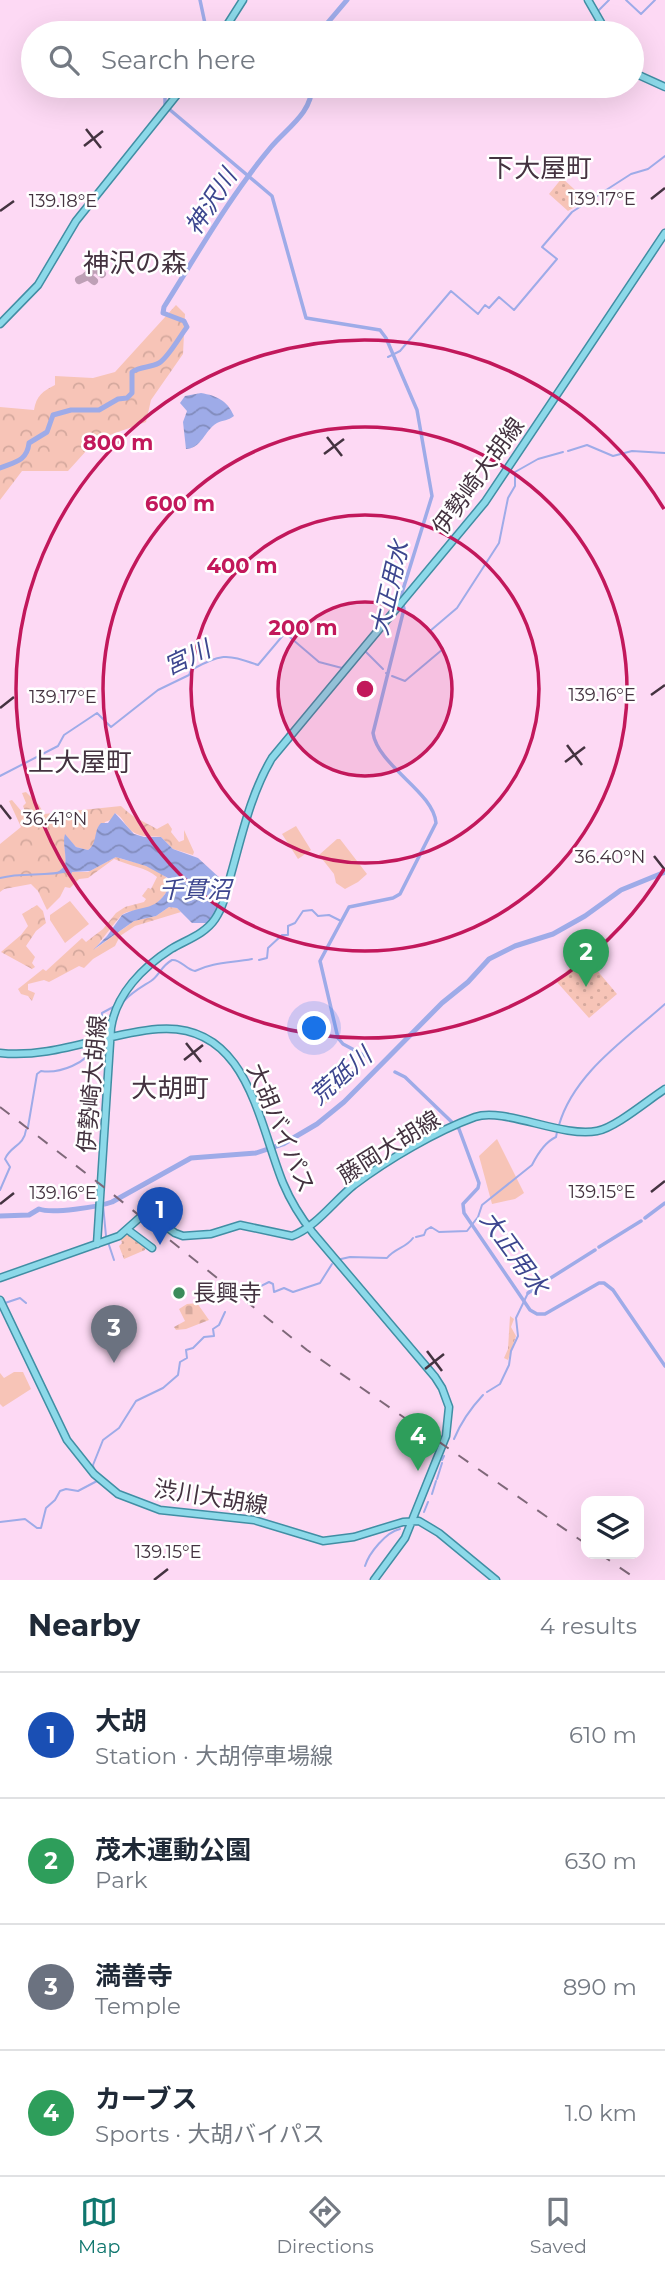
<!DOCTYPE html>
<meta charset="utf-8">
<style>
:root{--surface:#fff;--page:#f2f2f3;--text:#1f2937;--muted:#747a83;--line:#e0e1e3;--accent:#0f766e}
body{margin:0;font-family:Montserrat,"Noto Sans JP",sans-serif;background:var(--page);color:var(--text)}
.controls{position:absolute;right:21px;bottom:21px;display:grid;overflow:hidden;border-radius:14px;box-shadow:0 7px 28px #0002}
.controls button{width:63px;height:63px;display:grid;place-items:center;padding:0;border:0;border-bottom:2px solid var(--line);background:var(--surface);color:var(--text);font:35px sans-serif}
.you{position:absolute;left:315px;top:1029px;width:24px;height:24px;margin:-18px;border:5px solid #fff;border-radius:50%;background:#1a73e8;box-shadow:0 0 0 10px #1a73e833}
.badge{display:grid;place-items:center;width:46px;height:46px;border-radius:50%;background:var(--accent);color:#fff;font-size:23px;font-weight:700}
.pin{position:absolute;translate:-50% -58px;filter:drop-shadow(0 2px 4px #0008)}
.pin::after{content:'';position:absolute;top:37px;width:24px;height:21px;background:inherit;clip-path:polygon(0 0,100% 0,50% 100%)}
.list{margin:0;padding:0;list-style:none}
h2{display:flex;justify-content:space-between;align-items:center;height:91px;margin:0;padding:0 28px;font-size:30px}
h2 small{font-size:23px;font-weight:400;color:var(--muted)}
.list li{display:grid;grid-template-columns:46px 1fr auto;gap:21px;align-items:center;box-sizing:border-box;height:126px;padding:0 28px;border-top:2px solid var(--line)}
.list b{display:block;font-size:26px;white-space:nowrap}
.list p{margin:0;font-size:23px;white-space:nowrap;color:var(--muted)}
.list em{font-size:23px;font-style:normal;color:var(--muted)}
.icon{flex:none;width:38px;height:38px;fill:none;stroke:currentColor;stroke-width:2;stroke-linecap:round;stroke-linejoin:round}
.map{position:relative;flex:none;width:665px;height:1580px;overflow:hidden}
.search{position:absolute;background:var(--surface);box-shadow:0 7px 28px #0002;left:21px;right:21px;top:21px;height:77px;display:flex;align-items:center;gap:18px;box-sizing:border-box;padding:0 24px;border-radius:38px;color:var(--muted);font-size:26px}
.sheet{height:595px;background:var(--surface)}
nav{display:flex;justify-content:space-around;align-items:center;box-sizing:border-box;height:98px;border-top:2px solid var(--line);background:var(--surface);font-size:19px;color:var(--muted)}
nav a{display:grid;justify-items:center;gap:4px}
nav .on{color:var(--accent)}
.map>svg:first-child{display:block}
.grass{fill:#f7c4b7}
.forest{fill:url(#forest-crowns)}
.cemetery{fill:url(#cemetery-stones)}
.park{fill:url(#park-dots)}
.water{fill:url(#water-waves)}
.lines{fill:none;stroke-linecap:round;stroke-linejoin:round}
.stream{stroke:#9eabe8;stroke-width:2}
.canal{stroke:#9eabe8;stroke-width:3.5}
.river{stroke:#9eabe8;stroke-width:5}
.taxiway{stroke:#bea0b6;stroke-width:8}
.major-casing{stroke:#418ea4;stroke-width:9}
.major{stroke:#8cd9e9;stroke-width:6}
.rail{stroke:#7f6879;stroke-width:2;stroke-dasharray:12 12;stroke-linecap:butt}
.ticks{fill:none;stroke:#443340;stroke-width:2.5}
.ring{fill:none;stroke:#c2185b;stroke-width:3.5}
.poi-dot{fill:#3b8b5b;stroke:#fff;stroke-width:2.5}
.labels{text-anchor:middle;stroke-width:5;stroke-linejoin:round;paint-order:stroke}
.street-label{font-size:23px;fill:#443340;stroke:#fff}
.poi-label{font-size:23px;fill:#443340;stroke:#fff;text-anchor:start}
.water-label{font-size:24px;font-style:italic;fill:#3d468f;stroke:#fff}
.quarter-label{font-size:26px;fill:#443340;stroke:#fff}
.ticks-label{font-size:18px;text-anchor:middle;fill:#443340;stroke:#fff;stroke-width:5;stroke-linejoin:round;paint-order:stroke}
.centre{fill:#c2185b;stroke:#fff;stroke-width:3.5}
.ring-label{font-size:21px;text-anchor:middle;font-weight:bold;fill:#c2185b;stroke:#fff;stroke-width:5;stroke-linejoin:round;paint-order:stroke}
</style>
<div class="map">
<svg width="665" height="1580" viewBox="0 0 665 1580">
<defs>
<pattern id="forest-crowns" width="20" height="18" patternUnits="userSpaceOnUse" patternTransform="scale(1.75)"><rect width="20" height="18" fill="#f7c4b7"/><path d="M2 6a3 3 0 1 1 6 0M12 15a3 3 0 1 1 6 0" fill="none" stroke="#d5a99e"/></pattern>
<pattern id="cemetery-stones" width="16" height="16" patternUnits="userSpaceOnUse" patternTransform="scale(1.75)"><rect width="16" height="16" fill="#f7c4b7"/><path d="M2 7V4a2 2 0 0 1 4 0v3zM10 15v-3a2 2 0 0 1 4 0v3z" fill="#d5a99e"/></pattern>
<pattern id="park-dots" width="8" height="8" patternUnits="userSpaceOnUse" patternTransform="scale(1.75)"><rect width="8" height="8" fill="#f7c4b7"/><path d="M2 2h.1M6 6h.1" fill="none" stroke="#d5a99e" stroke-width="1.8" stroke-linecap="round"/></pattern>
<pattern id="water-waves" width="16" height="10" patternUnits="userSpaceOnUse" patternTransform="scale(1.75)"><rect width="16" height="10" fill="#9eabe8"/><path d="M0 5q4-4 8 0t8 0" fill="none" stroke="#828cbd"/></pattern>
</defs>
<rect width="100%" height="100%" fill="#fdd9f4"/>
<path class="grass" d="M 296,826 L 311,850 L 298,859 L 282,834 Z
M 337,839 L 340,839 L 367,874 L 358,882 L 345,889 L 336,883 L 334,874 L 319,855 Z
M 70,901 L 89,924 L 65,943 L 50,920 L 50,915 Z
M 497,1139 L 524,1193 L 515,1199 L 492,1204 L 479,1156 Z
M 14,1372 L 23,1372 L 31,1389 L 3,1407 L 0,1404 L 0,1373 L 4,1378 Z"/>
<path class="forest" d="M 176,305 L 185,314 L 183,354 L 151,400 L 146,422 L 96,440 L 68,471 L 22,471 L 0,500 L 0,407 L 34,410 C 36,396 43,391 55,385 L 55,376 L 93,378 L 115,372 Z
M 26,792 L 39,805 L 44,814 L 121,806 C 133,818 143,821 157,829 L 168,823 L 172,829 L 171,832 L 179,842 L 184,840 L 184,830 L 194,852 L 193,855 L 173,849 L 161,837 C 148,836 136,838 127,826 C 122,820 122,817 115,813 L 113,819 L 105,822 L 94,845 L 88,850 L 76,847 L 65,835 C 61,849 72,860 60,872 L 88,872 L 116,857 C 134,863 159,866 170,882 C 168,894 157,906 145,909 C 138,911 130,910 123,914 C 117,919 101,941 95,949 L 134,921 L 156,916 L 169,907 L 177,908 L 181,912 L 135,926 L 120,936 L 115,946 L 93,959 L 84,968 L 79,966 L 49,982 L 44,980 L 28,984 L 28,990 L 35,993 L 32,1001 L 28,996 L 21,994 L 18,989 L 43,969 L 46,971 L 82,938 L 86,942 L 103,929 L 116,913 L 125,907 L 144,902 L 146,899 L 142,896 L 148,888 L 151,889 L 157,877 C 146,867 129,866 114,859 L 88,878 L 79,879 L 70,888 L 65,887 L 60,897 L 47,910 L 38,891 L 31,884 L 4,889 L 0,892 L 0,844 L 21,827 L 9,801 L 12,800 L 23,813 L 25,811 L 23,806 L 26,803 L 22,793 Z
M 37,905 L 43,911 L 46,923 L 36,931 L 26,946 L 35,957 L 32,963 L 35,967 L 32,969 L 1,952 L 21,935 L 28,926 L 22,914 Z"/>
<path class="cemetery" d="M 197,1303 L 209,1320 L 186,1329 L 176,1330 L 174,1327 L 185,1321 L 179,1309 L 187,1304 Z"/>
<path class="park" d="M 562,178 L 586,200 L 568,211 L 549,194 Z
M 584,955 L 617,994 L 589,1018 L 556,981 Z
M 333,1081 L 342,1090 L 324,1105 L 318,1097 Z
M 128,1233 L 145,1248 L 145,1250 L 124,1259 L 119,1246 L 122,1243 L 120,1237 Z
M 510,1316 L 514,1319 L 511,1327 L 516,1336 L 508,1360 L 504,1358 L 508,1349 Z"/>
<path class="water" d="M 201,393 C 217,396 227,400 234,416 C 228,421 223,420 217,423 C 204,431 202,448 186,449 L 183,422 L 187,411 L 180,403 L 185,396 Z
M 115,813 L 134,834 L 144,837 L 161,837 L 173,849 L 198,858 L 222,880 C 226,894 217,911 208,923 L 192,923 L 177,908 L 169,907 L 156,916 L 134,921 L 93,950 L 107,936 L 122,915 C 143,904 157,913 170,885 L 168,878 L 146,866 L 116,857 L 90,871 L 72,872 L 71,875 L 67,872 L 58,872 L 65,866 C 67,854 62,843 65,834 L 76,847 L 88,850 C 98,843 93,831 101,823 L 108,823 Z"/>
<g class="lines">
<path class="stream" d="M 626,0 L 641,14 L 655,0
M 599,10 L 609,0
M 388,357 L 400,351 L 451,291 L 478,314 L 485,305 L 489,308 L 499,297 L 514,310 L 557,259 L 542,247 L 572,212 L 631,174 L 648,169 L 665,156
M 568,451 L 587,445 L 613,456 L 632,451 L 665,453
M 365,651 L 383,669
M 386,673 L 388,674
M 392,676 L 405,681 L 443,649 L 430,631 L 457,608 L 499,543 L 508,498 L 515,486 L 515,472 L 538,459 L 563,452
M 0,776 L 58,746 L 64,735 L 97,713 L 111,727 L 158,690 L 189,675 L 191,670 C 222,654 224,653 258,665 L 285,633 L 319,662 L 342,668 L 360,648
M 0,878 C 23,872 45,877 68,871
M 259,960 L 267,958 L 268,948 L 282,935 L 288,935 L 288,926 L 295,923 L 303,911 L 312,910 L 318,916 L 329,915 L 341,921
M 123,1002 C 132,992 140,988 151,981 C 159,976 161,966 172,960 C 181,959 186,970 195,971 C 213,962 232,963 252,959
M 102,1034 L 102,1013 L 115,1006
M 559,1125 C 574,1073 626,1039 665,1004
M 28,1127 L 37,1074 L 41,1071 C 60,1074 87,1063 95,1046
M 0,1190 L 10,1167 L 5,1159 C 10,1146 24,1146 26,1130
M 103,1205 L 106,1236 L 114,1260
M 416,1237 L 424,1235 L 426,1230 L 431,1227 L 439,1232 L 467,1231 L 478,1217 L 482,1205 L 532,1165 C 537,1155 545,1142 556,1137 L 557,1132
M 341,1259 L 350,1257 L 387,1258 C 395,1248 406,1248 413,1238
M 242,1290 L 251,1291 L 269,1282 L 273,1284 L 274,1292 L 284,1288 L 293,1292 L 320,1283 L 332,1264
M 5,1303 L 20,1298 L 26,1303
M 487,1392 L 500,1384 L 509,1365 L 511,1351 L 518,1336 L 516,1318 L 528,1293
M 454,1439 C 461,1422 470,1409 483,1395
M 442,1460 L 444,1456
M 94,1470 L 93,1465 L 103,1440 L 119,1428 L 136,1401 L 163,1388 L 178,1375 L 180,1362 L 187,1358 L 186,1350 L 193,1348 L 204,1337 L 214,1336 L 213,1329 L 219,1325 L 225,1312
M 437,1479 L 442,1463
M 432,1494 L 436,1481
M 424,1512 L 428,1502
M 0,1522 L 25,1519 L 37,1528 L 41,1528 L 46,1508 L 55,1500 L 60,1491 L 66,1489 L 78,1491 L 97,1481
M 365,1566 C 369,1553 386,1532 400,1529"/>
<path class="canal" d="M 200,0 L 207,33
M 165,104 L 165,95 L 172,86
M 169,109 L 272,196 L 306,318 L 380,330 L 386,338 L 417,410 L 432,496 L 401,596 L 404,609 L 373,733 C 378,766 434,792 436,823 L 400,894 L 393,898 L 349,907 L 320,961 L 338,1038 L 343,1044 L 371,1059
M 395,1072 L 405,1077 L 459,1129 L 479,1183 L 478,1188 L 463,1204 L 464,1213 L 530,1310 L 537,1314 L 545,1314 L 599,1283 L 604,1283 L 613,1290 L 665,1366
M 645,1218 L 665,1203
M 599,1247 L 641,1221
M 538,1286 L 595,1250
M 528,1293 L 535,1288"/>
<path class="river" d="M 319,33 L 347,0
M 0,468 C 15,462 27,461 29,443 L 47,432 L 53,415 L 71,410 L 99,410 L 118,399 L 127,398 L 132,393 L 132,372 C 141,366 150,368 159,363 C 168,358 180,336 187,327 L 184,321 L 163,313 L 164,307 C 198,253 230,196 271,147 C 287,128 312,113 312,86
M 0,1216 L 29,1215 L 39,1209 C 52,1214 98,1207 112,1202 L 191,1158 L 256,1153 L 283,1144 L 317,1124 L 344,1102 L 442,1003 L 468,982 L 489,959 L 515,946 L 553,934 L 585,916 L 621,890 L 665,872"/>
<path class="taxiway" d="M 86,276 L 95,268 L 102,274
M 79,280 L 88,276 L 94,281"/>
<defs>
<path id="major" d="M 588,0 L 607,33
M 222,33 L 243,0
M 632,72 L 665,87
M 0,324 L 38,285 L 76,221 L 184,86
M 0,1053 C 54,1059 105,1033 158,1029 C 247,1022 258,1121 283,1183 C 291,1202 301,1218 313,1233 L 435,1377 L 442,1388 L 449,1407 L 446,1436 L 405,1538 L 374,1580
M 128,1230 L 152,1248
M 97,1244 L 111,1028 C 116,994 143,967 171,949 C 186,940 205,934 215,919 C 224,906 227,889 231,874 C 242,835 251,793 272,758 L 485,502 L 665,233
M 0,1278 L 119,1236 L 146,1212 L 175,1233 L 183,1236 L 211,1234 L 240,1225 L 292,1236 C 316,1227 334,1201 354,1185 C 387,1160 436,1131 475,1117 C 504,1107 562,1138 597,1131 C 615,1128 648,1100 665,1089
M 0,1300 L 67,1440 L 94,1474 L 118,1494 L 160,1510 L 254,1520 L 323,1541 L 354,1537 L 403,1522 L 419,1521 L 439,1533 L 496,1580"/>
</defs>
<use href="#major" class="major-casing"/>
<use href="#major" class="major"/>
<path class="rail" d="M 0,1107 L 105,1188 L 307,1350 L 586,1544
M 600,1554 L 638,1580"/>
</g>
<path class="ticks" d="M 86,129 L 101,148M 84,146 L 103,131M 651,199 L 665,188M 0,211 L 14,201M 327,437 L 342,456M 324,454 L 344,439M 651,695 L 665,685M 0,708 L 14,697M 567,745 L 582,765M 565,762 L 585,747M 0,805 L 11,819M 654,856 L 665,870M 186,1043 L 201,1062M 184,1060 L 203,1045M 651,1192 L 665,1181M 0,1204 L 14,1193M 427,1351 L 442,1371M 425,1369 L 444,1354M 154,1580 L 168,1569"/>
<circle cx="365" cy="689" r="87" fill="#c2185b" fill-opacity=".12"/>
<g class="ring">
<circle cx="365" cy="689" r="87"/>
<circle cx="365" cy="689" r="174"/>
<circle cx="365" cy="689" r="262"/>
<path d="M664 869A349 349 0 1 1 664 509"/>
</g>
<circle class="poi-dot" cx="179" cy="1293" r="7"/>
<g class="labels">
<g class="street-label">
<text transform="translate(478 476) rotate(-54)" y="8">伊勢崎大胡線</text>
<text transform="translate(92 1084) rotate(-85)" y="8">伊勢崎大胡線</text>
<text transform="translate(281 1128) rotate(67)" y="8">大胡バイパス</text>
<text transform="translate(389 1147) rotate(-32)" y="8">藤岡大胡線</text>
<text transform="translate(211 1497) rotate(9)" y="8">渋川大胡線</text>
</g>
<g class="poi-label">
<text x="193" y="1301">長興寺</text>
</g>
<g class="water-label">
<text transform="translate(211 202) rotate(-57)" y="8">神沢川</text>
<text transform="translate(390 588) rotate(-77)" y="8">大正用水</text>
<text transform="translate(187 658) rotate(-25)" y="8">宮川</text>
<text x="195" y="898">千貫沼</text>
<text transform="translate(341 1076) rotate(-41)" y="8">荒砥川</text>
<text transform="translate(514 1253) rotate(54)" y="8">大正用水</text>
</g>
<g class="quarter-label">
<text x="540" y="177">下大屋町</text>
<text x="135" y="272">神沢の森</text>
<text x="80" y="771">上大屋町</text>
<text x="170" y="1097">大胡町</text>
</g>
</g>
<g class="ticks-label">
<text x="602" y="205">139.17°E</text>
<text x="63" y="207">139.18°E</text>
<text x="602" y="701">139.16°E</text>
<text x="63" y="703">139.17°E</text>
<text x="55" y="825">36.41°N</text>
<text x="610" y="863">36.40°N</text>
<text x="602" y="1198">139.15°E</text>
<text x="63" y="1199">139.16°E</text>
<text x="168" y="1558">139.15°E</text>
</g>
<circle cx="365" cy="689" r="10" class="centre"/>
<g class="ring-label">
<text x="118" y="450">800 m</text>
<text x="180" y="511">600 m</text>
<text x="242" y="573">400 m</text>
<text x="303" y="635">200 m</text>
</g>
</svg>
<div class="controls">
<button><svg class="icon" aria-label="layers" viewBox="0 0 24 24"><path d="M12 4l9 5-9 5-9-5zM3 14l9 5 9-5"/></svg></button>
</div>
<div class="you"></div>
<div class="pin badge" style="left:160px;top:1245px;background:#1a4fb4">1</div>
<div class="pin badge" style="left:586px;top:987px;background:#2e9e5b">2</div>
<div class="pin badge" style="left:114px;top:1363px;background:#6b7280">3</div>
<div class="pin badge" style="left:418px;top:1471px;background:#2e9e5b">4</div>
<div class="search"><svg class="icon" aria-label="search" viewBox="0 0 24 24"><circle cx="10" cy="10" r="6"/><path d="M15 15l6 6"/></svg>Search here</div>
</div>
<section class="sheet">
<h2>Nearby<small>4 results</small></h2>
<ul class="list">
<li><span class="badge" style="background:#1a4fb4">1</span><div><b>大胡</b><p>Station · 大胡停車場線</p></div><em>610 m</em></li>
<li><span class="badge" style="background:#2e9e5b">2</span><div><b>茂木運動公園</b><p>Park</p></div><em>630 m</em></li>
<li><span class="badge" style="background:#6b7280">3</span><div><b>満善寺</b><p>Temple</p></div><em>890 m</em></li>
<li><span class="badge" style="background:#2e9e5b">4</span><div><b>カーブス</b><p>Sports · 大胡バイパス</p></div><em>1.0 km</em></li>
</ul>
</section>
<nav>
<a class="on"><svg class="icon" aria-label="map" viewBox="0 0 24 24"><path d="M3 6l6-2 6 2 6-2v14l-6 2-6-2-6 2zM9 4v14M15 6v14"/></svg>Map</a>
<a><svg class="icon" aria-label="directions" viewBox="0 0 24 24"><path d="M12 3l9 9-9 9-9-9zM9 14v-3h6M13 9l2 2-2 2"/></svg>Directions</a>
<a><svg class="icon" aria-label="saved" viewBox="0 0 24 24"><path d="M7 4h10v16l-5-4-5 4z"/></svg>Saved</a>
</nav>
